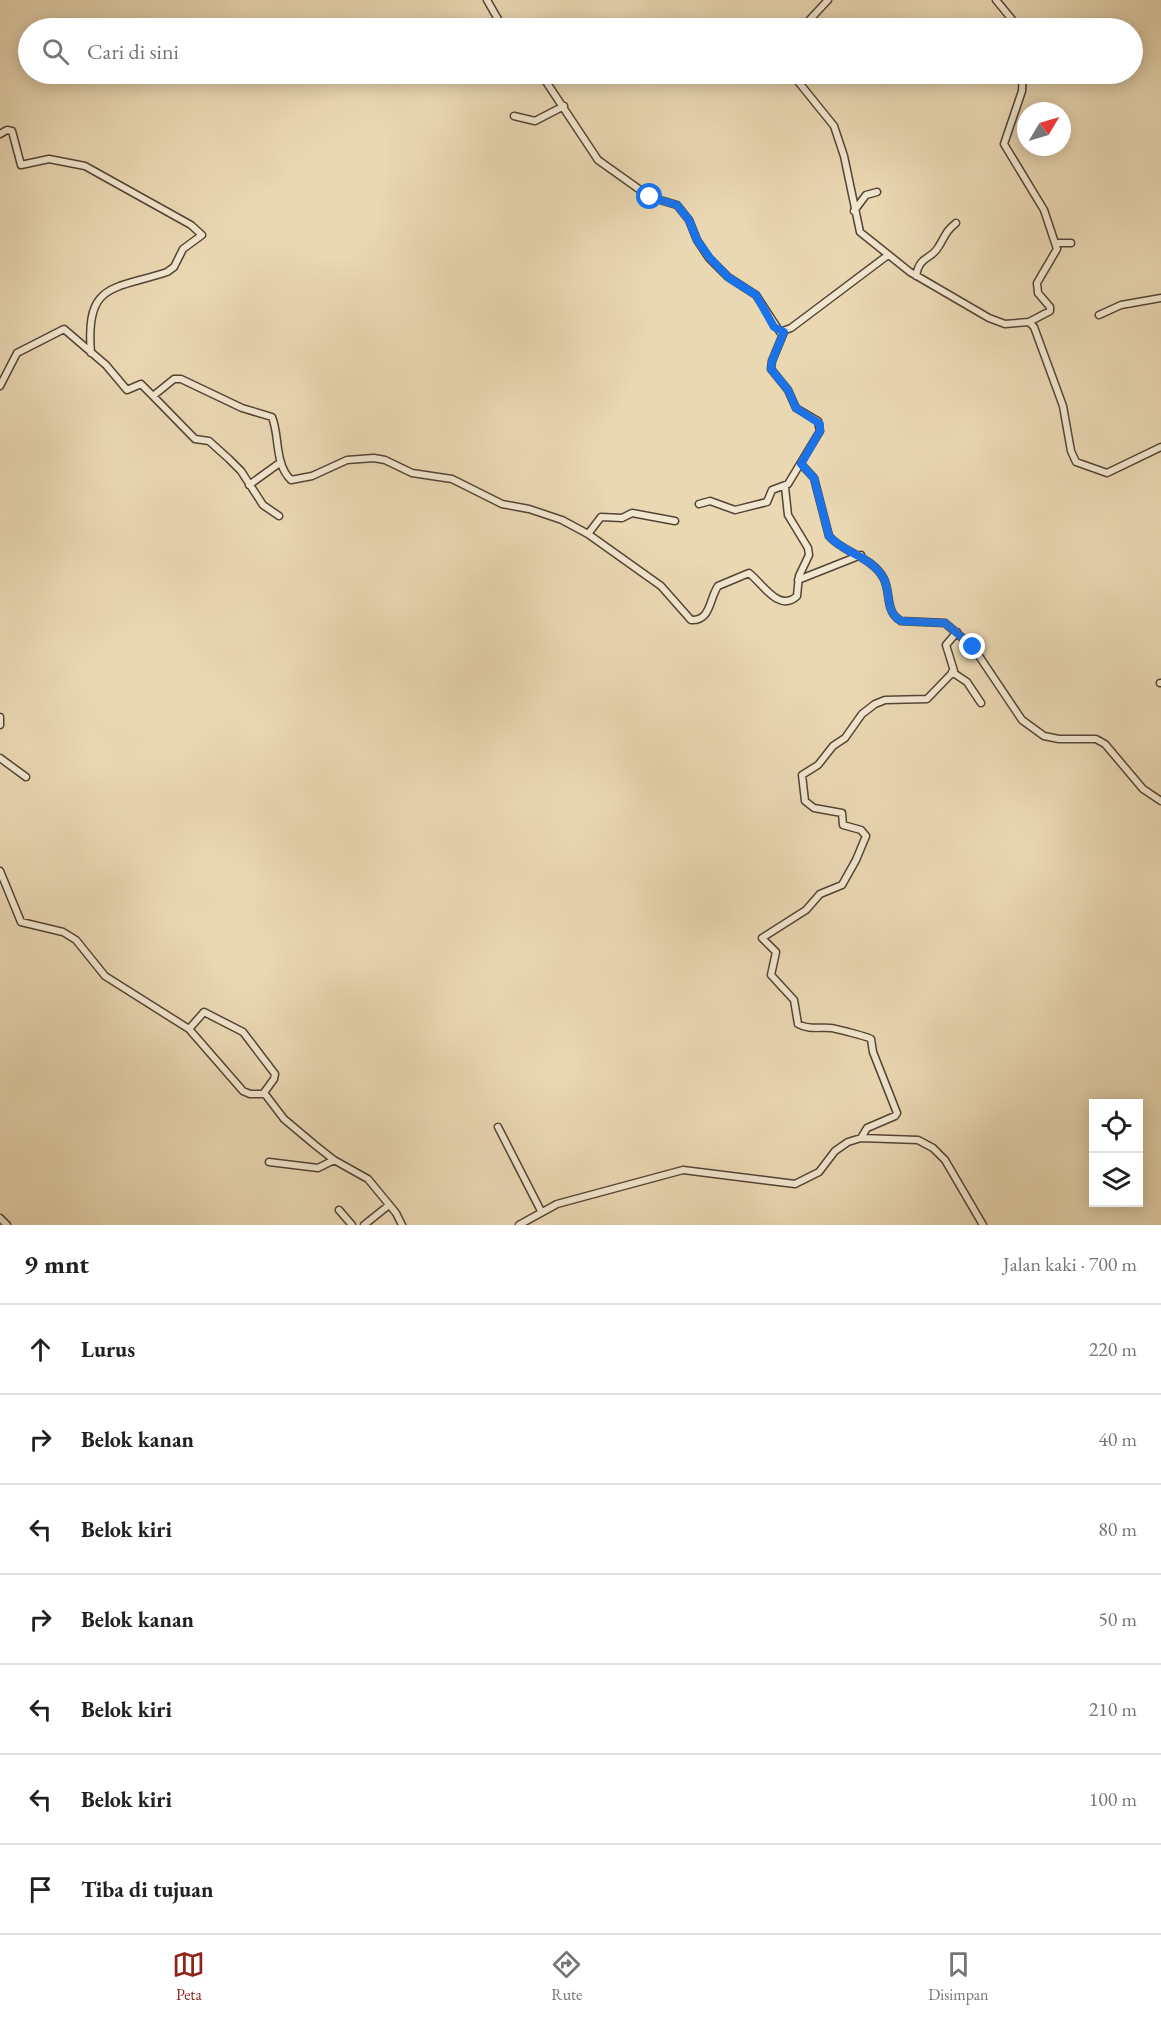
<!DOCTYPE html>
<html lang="id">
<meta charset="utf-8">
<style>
:root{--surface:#fff;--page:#f6f6f6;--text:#202124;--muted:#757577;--line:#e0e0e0;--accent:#8f2418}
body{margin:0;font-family:"EB Garamond",serif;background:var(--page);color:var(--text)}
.controls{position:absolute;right:18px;bottom:18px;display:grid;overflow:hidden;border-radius:0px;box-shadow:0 3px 15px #0003}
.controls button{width:54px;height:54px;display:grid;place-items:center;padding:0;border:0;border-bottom:2px solid var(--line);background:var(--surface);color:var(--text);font:30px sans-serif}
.compass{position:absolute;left:1017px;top:102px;width:54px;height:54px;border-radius:50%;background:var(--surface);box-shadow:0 3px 15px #0003;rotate:52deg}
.stop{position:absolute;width:18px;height:18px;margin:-14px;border:4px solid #1a73e8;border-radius:50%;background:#fff}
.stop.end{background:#1a73e8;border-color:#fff;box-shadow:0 2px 6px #0008}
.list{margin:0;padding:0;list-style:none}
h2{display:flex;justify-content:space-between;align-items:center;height:78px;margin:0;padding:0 24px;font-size:26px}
h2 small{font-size:20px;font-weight:400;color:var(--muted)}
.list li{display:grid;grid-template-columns:39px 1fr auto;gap:18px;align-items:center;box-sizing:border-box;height:90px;padding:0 24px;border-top:2px solid var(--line)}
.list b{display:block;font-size:22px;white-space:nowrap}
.list em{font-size:20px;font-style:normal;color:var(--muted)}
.icon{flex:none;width:33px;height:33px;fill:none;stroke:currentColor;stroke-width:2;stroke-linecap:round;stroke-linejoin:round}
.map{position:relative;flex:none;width:1161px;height:1225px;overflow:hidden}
.search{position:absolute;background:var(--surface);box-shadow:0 3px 15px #0003;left:18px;right:18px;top:18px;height:66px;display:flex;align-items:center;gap:15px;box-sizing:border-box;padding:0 21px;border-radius:33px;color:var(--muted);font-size:22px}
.sheet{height:708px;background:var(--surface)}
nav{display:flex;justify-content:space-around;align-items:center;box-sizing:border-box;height:84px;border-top:2px solid var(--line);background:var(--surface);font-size:16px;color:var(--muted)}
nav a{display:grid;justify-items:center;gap:3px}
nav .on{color:var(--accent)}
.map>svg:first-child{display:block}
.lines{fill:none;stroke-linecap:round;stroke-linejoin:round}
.minor-casing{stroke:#544436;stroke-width:9}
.minor{stroke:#f1e6ce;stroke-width:6}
.route{stroke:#1a73e8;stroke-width:8}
</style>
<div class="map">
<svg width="1161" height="1225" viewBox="0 0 1161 1225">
<rect width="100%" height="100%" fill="#ead8b3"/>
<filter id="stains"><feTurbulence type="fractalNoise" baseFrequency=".00333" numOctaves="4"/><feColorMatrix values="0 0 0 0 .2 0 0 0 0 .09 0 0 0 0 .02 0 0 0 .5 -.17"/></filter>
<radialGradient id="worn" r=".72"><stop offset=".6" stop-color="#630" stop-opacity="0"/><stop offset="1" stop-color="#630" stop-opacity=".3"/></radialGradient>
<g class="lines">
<defs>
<path id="minor" d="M 487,0 L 503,28
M 996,0 L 1019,28
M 802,28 L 828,0
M 541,74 L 598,160 L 650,197 L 677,205 L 689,220 L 697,240 L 709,258 L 728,277 L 756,295 L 780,332 L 791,328 L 888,255
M 792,74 L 834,126 L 844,156 L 860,232 L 910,272 L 989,318 L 1005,324 L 1029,322 L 1034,327 L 1063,406 L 1071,451 L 1076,462 L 1107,473 L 1161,447
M 1023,74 L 1022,91 L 1004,144 L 1044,210 L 1057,249 L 1037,283 L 1038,293 L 1050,307 L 1050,311 L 1029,322
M 514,116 L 535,121 L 564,106
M 0,134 L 7,130 L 12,131 L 21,165 L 49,159 L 85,166 L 191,225 L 202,235 L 183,249 L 174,267 L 167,272 C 113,290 85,282 91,353
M 854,211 L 866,195 L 877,192
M 1055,243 L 1071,243
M 916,276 C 920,254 931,261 939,246 C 946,235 945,232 956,223
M 1099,315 L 1121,305 L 1161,298
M 0,386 L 17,353 L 64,329 L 106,365 L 127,390 L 141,384 L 153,396 L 174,379 L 181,379 L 242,408 L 272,417 C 280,437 274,463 291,480 L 312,476 L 347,460 L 374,458 L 385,460 L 412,473 L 452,479 L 502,504 L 529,509 L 562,520 L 588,534 L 661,586 L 691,620 C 711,621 709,599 718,586 L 749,573 C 762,583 779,613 797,596 L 799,576 L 809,555 L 808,548 L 788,515 L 785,487
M 153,396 L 195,439 L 209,441 L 229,459 L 241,471 L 263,505 L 279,516
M 801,464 L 814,478 L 829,536 C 843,553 872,556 884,579 C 891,594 885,612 901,621 L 945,623 L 973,647 L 1022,720 L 1044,736 L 1059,739 L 1096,739 L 1105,744 L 1143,789 L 1161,801
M 249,485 L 281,462
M 699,504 L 710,501 L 735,510 L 767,502 L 772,490 L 788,484 L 820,431 L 818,421 L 796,408 L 788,390 L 771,369 L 772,361 L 784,332
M 588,534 L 601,517 L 622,518 L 632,513 L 675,521
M 798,580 L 861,555
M 952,672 L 967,682 L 981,703
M 1160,683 L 1161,683
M 0,717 L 0,725
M 0,758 L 26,777
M 0,871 L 21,922 L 63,932 L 76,940 L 105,976 L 189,1029 L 243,1091 L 250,1094 L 265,1094 L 284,1119 L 315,1145 L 334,1160 L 368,1179 L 396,1213 L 402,1225
M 189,1029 L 204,1012 L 243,1032 L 275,1074 L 274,1079 L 263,1094
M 498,1127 L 541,1211
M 861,1138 L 867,1128 L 895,1116 L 897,1113 L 873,1052 L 871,1039 C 869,1037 833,1028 831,1028 C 820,1027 808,1030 798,1024 L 794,1000 L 771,975 L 776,952 L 762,938 L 806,910 L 820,894 L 842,885 L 856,860 L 866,836 L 861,830 L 843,825 L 842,813 L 814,808 L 805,801 L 802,775 L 818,765 L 833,746 L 845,738 L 862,714 L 875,704 L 885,700 L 927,699 L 954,671 L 946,645 L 957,632
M 269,1162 L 318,1168 L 334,1160
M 339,1210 L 352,1225
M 0,1218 L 7,1225
M 364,1225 L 389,1205
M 519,1225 L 557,1204 L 683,1170 L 795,1184 L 819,1172 L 835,1151 L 848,1142 L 861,1138 L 918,1140 L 933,1148 L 945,1160 L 983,1225"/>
</defs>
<use href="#minor" class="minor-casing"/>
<use href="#minor" class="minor"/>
</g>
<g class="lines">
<path class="route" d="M 650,197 L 677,205 L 689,220 L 697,240 L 710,258 L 729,278 L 756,295 L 774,327 L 784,332 L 772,361 L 771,369 L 788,390 L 796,408 L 820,424 L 820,431 L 801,464 L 814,478 L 829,536 C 843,553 872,556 884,579 C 891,594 885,612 901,621 L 945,623 L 973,647"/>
</g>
<rect width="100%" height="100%" filter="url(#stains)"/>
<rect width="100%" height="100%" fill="url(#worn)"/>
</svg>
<div class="controls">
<button><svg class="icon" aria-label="locate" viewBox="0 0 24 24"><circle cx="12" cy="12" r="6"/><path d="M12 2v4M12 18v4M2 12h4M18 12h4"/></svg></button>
<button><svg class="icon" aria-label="layers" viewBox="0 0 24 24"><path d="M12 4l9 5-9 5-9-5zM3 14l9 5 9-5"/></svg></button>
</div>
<svg class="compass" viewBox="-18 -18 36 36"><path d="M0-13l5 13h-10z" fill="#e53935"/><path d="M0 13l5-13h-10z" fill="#757577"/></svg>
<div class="stop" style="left:650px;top:197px"></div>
<div class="stop end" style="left:973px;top:647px"></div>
<div class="search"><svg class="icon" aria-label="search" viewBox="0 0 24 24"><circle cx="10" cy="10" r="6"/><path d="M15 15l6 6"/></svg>Cari di sini</div>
</div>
<section class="sheet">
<h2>9 mnt<small>Jalan kaki · 700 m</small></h2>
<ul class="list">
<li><svg class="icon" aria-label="ahead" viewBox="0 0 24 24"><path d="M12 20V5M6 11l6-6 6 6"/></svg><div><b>Lurus</b></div><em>220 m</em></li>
<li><svg class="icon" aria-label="right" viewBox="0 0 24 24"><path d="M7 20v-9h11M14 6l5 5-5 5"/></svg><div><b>Belok kanan</b></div><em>40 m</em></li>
<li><svg class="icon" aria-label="left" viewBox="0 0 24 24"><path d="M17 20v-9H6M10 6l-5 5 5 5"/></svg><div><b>Belok kiri</b></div><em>80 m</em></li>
<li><svg class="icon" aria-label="right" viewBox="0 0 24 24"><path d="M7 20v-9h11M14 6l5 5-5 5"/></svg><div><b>Belok kanan</b></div><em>50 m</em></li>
<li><svg class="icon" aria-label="left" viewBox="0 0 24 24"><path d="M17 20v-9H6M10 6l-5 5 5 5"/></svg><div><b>Belok kiri</b></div><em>210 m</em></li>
<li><svg class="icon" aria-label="left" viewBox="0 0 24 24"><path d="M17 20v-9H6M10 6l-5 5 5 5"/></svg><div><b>Belok kiri</b></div><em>100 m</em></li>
<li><svg class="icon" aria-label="arrive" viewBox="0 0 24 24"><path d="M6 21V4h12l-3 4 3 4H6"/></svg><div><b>Tiba di tujuan</b></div></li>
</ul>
</section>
<nav>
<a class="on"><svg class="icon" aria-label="map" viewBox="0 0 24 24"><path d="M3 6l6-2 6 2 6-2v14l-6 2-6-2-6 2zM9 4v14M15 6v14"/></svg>Peta</a>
<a><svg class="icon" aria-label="directions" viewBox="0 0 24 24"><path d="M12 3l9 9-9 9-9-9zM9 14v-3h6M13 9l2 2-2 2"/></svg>Rute</a>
<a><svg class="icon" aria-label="saved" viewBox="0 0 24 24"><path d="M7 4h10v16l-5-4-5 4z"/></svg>Disimpan</a>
</nav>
